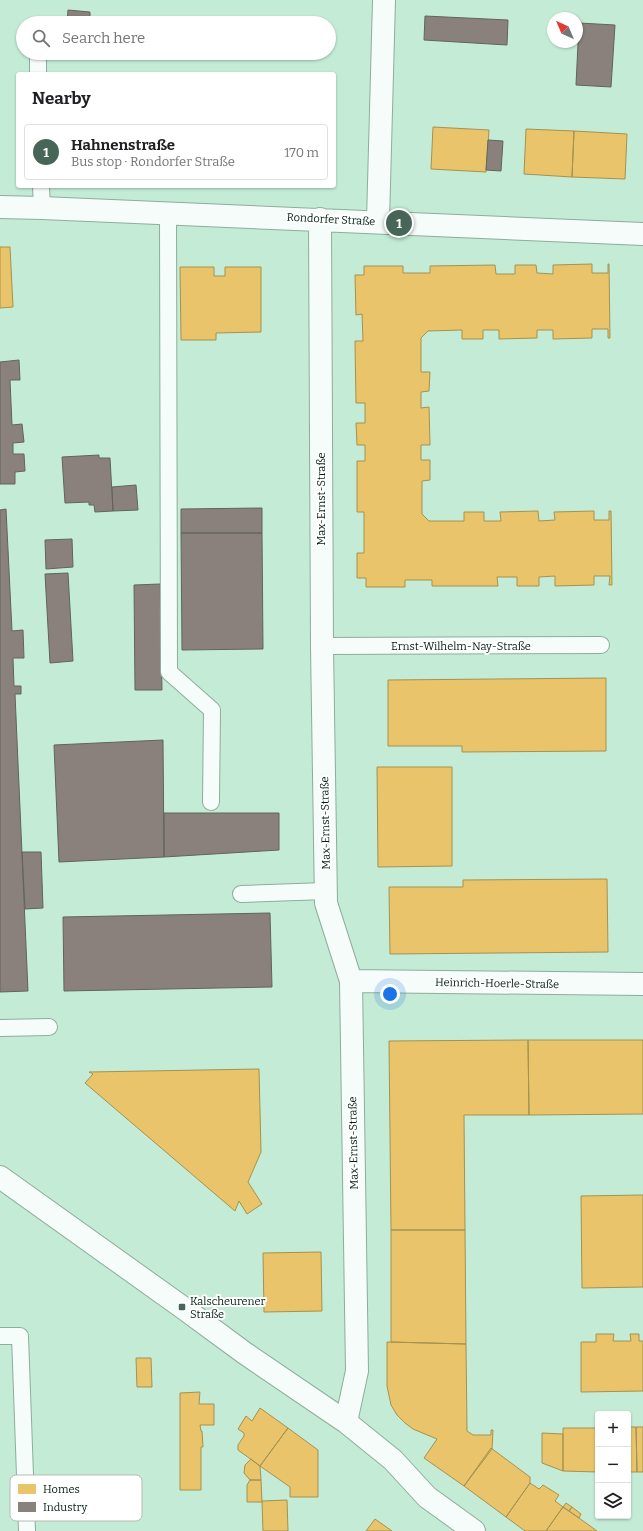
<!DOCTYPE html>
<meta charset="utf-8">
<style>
:root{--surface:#fff;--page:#f2f2f2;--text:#202124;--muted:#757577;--line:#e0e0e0;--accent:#476657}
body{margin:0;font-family:Bitter,serif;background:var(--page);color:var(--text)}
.controls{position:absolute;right:12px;bottom:12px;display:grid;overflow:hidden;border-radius:4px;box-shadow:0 1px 3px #0004}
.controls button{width:36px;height:36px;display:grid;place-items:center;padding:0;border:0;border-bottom:1px solid var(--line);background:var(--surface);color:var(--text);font:20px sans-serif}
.compass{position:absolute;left:547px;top:12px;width:36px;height:36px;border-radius:50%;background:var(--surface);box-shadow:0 1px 3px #0004;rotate:316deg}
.you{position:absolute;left:390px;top:994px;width:14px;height:14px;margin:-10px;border:3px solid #fff;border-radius:50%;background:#1a73e8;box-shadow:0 0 0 6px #1a73e833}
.badge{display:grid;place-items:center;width:26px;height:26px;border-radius:50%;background:var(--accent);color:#fff;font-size:13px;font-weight:700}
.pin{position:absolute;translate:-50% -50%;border:2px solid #fff;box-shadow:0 1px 4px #0006}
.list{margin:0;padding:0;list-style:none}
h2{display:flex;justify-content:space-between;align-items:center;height:52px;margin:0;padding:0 16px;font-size:17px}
h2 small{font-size:13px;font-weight:400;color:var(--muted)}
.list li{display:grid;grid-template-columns:26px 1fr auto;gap:12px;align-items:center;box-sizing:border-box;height:56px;margin:0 8px 8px;padding:0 8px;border:1px solid var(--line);border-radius:4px}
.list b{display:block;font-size:15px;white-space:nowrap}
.list p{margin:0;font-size:13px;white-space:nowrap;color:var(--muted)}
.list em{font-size:13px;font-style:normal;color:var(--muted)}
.icon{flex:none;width:22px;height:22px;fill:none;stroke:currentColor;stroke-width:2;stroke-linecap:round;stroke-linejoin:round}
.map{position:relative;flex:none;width:643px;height:1531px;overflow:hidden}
.search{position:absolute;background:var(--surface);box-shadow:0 1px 3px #0004;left:16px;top:16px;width:320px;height:44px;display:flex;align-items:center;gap:10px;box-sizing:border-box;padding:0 14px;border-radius:22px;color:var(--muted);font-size:15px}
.panel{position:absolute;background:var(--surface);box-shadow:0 1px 3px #0004;left:16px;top:72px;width:320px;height:116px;border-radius:4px}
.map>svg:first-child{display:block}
.homes{fill:#e9c46a;stroke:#a49250}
.industry{fill:#8a817c;stroke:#62645c}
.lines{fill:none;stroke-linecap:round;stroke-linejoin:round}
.service-casing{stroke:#8ead9d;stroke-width:18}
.minor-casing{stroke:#8ead9d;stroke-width:24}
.service{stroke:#f6fcf9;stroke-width:16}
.minor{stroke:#f6fcf9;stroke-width:22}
.poi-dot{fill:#476657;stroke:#fff;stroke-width:1.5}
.labels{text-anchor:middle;stroke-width:4;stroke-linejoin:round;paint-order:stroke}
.street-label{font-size:11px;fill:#031f13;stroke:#fff}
.poi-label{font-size:11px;fill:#031f13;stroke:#fff;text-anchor:start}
.key{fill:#fff;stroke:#b3bcb8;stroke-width:1}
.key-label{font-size:11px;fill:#031f13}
</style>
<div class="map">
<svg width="643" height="1531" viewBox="0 0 643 1531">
<rect width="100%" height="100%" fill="#c4ebd6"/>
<path class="homes" d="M 433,127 L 489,130 L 486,172 L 431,169 Z
M 526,129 L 574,131 L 572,177 L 524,174 Z
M 574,131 L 627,134 L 625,179 L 572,177 Z
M 0,247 L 10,247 L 13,307 L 0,308 Z
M 592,264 L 592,273 L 608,273 L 608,264 L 609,264 L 610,338 L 608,338 L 608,329 L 592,329 L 592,338 L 553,339 L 553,330 L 537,330 L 537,338 L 499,339 L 499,330 L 483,330 L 483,339 L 462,339 L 462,330 L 428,331 L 421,338 L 421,372 L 430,372 L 429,391 L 421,392 L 421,408 L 429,407 L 430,445 L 421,445 L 421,460 L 430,460 L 430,480 L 422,481 L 422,514 L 429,521 L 464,521 L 464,512 L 484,512 L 484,521 L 501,521 L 500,512 L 538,511 L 539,521 L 555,520 L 554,512 L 594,511 L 594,520 L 609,520 L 609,511 L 611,511 L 612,585 L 609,585 L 610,576 L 594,576 L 594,585 L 555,586 L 555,576 L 539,577 L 539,586 L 517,586 L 517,577 L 497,577 L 498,586 L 432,586 L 432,580 L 405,580 L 405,587 L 366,587 L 366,578 L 357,578 L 357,553 L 364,553 L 364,512 L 357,512 L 357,461 L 365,461 L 365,445 L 357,445 L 356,423 L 365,423 L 365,403 L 356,403 L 355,341 L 363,341 L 362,314 L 356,315 L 355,275 L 364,275 L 364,266 L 403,266 L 403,273 L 430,273 L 430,266 L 495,265 L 496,274 L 515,274 L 515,265 L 536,265 L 537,273 L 553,274 L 553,265 Z
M 180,267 L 214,267 L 214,276 L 225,276 L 225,267 L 261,267 L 261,332 L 216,333 L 216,340 L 181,340 Z
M 606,678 L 606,751 L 462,752 L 462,746 L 388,746 L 388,680 Z
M 377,767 L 452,767 L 452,866 L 378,867 Z
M 607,879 L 608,952 L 390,954 L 389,887 L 463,887 L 463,880 Z
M 528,1040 L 643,1040 L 643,1114 L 529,1115 Z
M 528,1040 L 529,1115 L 464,1115 L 465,1230 L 391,1230 L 389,1041 Z
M 259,1069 L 261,1152 L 248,1182 L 262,1204 L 247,1214 L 239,1201 L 235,1211 L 85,1083 L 93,1074 L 89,1072 Z
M 643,1195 L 643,1287 L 582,1288 L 581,1196 Z
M 391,1230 L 465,1230 L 466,1344 L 391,1342 Z
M 321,1252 L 322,1311 L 264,1312 L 263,1253 Z
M 596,1334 L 614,1334 L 613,1341 L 631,1341 L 630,1334 L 639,1334 L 639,1341 L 643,1341 L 643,1391 L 581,1392 L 581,1342 L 596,1342 Z
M 387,1342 L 466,1344 L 467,1431 L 473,1435 L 491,1435 L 491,1430 L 493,1430 L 492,1449 L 464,1486 L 424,1458 L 437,1439 L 413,1429 L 405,1423 L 397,1415 L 391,1405 L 387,1386 Z
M 136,1358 L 151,1358 L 152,1387 L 137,1387 Z
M 200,1392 L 199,1404 L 214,1404 L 214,1425 L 200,1425 L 201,1431 L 202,1431 L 203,1447 L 201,1447 L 201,1490 L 180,1490 L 180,1393 Z
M 260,1408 L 288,1428 L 260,1466 L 238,1450 L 238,1445 L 244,1436 L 244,1433 L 238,1429 L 246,1416 L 252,1421 Z
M 628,1427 L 636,1427 L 637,1472 L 628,1472 Z
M 636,1427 L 643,1427 L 643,1472 L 637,1472 Z
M 288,1428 L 318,1450 L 318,1497 L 290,1497 L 290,1487 L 260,1466 Z
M 563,1428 L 598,1428 L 598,1472 L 563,1471 Z
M 542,1433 L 563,1434 L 563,1471 L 542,1463 Z
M 491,1448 L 530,1477 L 530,1483 L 506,1517 L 464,1486 Z
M 251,1459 L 260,1466 L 261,1480 L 250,1480 L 244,1473 L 245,1465 Z
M 250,1480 L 261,1480 L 262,1502 L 247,1502 L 247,1485 Z
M 530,1483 L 539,1489 L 543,1485 L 559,1495 L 555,1501 L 563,1507 L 546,1531 L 525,1531 L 506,1517 Z
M 287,1500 L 288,1531 L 263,1531 L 262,1501 Z
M 566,1503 L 572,1507 L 569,1511 L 563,1507 Z
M 563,1507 L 579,1518 L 597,1531 L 546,1531 Z
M 572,1507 L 581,1514 L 579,1518 L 569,1511 Z
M 375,1519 L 392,1531 L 366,1531 Z"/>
<path class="industry" d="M 68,10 L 90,12 L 90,23 L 67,23 Z
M 425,16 L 508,20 L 507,45 L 424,40 Z
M 579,23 L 615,25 L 611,87 L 576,85 Z
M 65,53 L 88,53 L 87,58 L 65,57 Z
M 488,140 L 503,141 L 501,171 L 486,170 Z
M 19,360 L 20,380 L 10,380 L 12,425 L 22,424 L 24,442 L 13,443 L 13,454 L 24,454 L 25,471 L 15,472 L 15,484 L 0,484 L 0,362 Z
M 99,455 L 99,458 L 110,458 L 113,511 L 95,512 L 94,505 L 89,505 L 89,502 L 65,503 L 62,457 Z
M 136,485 L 138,510 L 113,511 L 112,487 Z
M 262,508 L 262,533 L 181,533 L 181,509 Z
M 6,509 L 12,631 L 23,630 L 24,658 L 13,658 L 14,686 L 21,686 L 21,694 L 15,694 L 28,991 L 0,992 L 0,510 Z
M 181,533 L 262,533 L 263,649 L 182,650 Z
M 72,539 L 73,567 L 46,569 L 45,540 Z
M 68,573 L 73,661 L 50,663 L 45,574 Z
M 160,584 L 162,690 L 135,690 L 134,585 Z
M 163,740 L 164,857 L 59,862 L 54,745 Z
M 164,813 L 279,813 L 279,850 L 164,857 Z
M 22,852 L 41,852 L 43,908 L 25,909 Z
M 270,913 L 272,987 L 64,991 L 63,917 Z"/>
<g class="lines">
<defs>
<path id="service" d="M 38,53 L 38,74
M 41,186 L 42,208
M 168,213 L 169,672 L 212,710 L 211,802
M 322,646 L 601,645
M 241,894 L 326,891
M 0,1028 L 49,1027
M 0,1336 L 20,1336 L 27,1531"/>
<path id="minor" d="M 0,207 L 42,208 L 643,234
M 320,219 L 322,646 L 326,903 L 351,981 L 357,1371 L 346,1422
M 378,221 L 384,0
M 351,981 L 643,984
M 0,1177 L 182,1307 L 246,1354 L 346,1422 L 393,1460 L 427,1497 L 474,1531"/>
</defs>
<use href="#service" class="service-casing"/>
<use href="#minor" class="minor-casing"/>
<use href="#service" class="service"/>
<use href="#minor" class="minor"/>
</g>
<rect class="poi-dot" x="178" y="1303" width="8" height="8" rx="2"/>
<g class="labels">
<g class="street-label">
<text transform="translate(331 219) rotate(3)" y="4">Rondorfer Straße</text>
<text transform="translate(321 499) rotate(-90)" y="4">Max-Ernst-Straße</text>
<text x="461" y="650">Ernst-Wilhelm-Nay-Straße</text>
<text transform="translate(325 823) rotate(-91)" y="4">Max-Ernst-Straße</text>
<text transform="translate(497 983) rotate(1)" y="4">Heinrich-Hoerle-Straße</text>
<text transform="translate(353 1143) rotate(-91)" y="4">Max-Ernst-Straße</text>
</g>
<g class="poi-label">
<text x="190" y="1305">Kalscheurener<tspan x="190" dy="13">Straße</tspan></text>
</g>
</g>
<rect x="10" y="1475" width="132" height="46" rx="6" class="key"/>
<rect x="18" y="1484" width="18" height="10" fill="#e9c46a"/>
<rect x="18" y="1502" width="18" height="10" fill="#8a817c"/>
<g class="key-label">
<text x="43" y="1493">Homes</text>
<text x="43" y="1511">Industry</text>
</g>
</svg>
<div class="controls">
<button>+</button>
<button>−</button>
<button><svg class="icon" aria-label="layers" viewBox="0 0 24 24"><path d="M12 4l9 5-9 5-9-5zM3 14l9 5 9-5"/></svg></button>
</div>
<svg class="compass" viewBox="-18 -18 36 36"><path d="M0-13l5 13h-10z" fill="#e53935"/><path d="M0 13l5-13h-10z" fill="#757577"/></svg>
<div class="you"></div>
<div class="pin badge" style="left:399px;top:223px">1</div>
<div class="search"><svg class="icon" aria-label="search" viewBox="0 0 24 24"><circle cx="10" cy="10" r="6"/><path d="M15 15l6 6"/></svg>Search here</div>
<section class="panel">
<h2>Nearby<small></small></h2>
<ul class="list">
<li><span class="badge">1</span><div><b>Hahnenstraße</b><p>Bus stop · Rondorfer Straße</p></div><em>170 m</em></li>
</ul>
</section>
</div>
